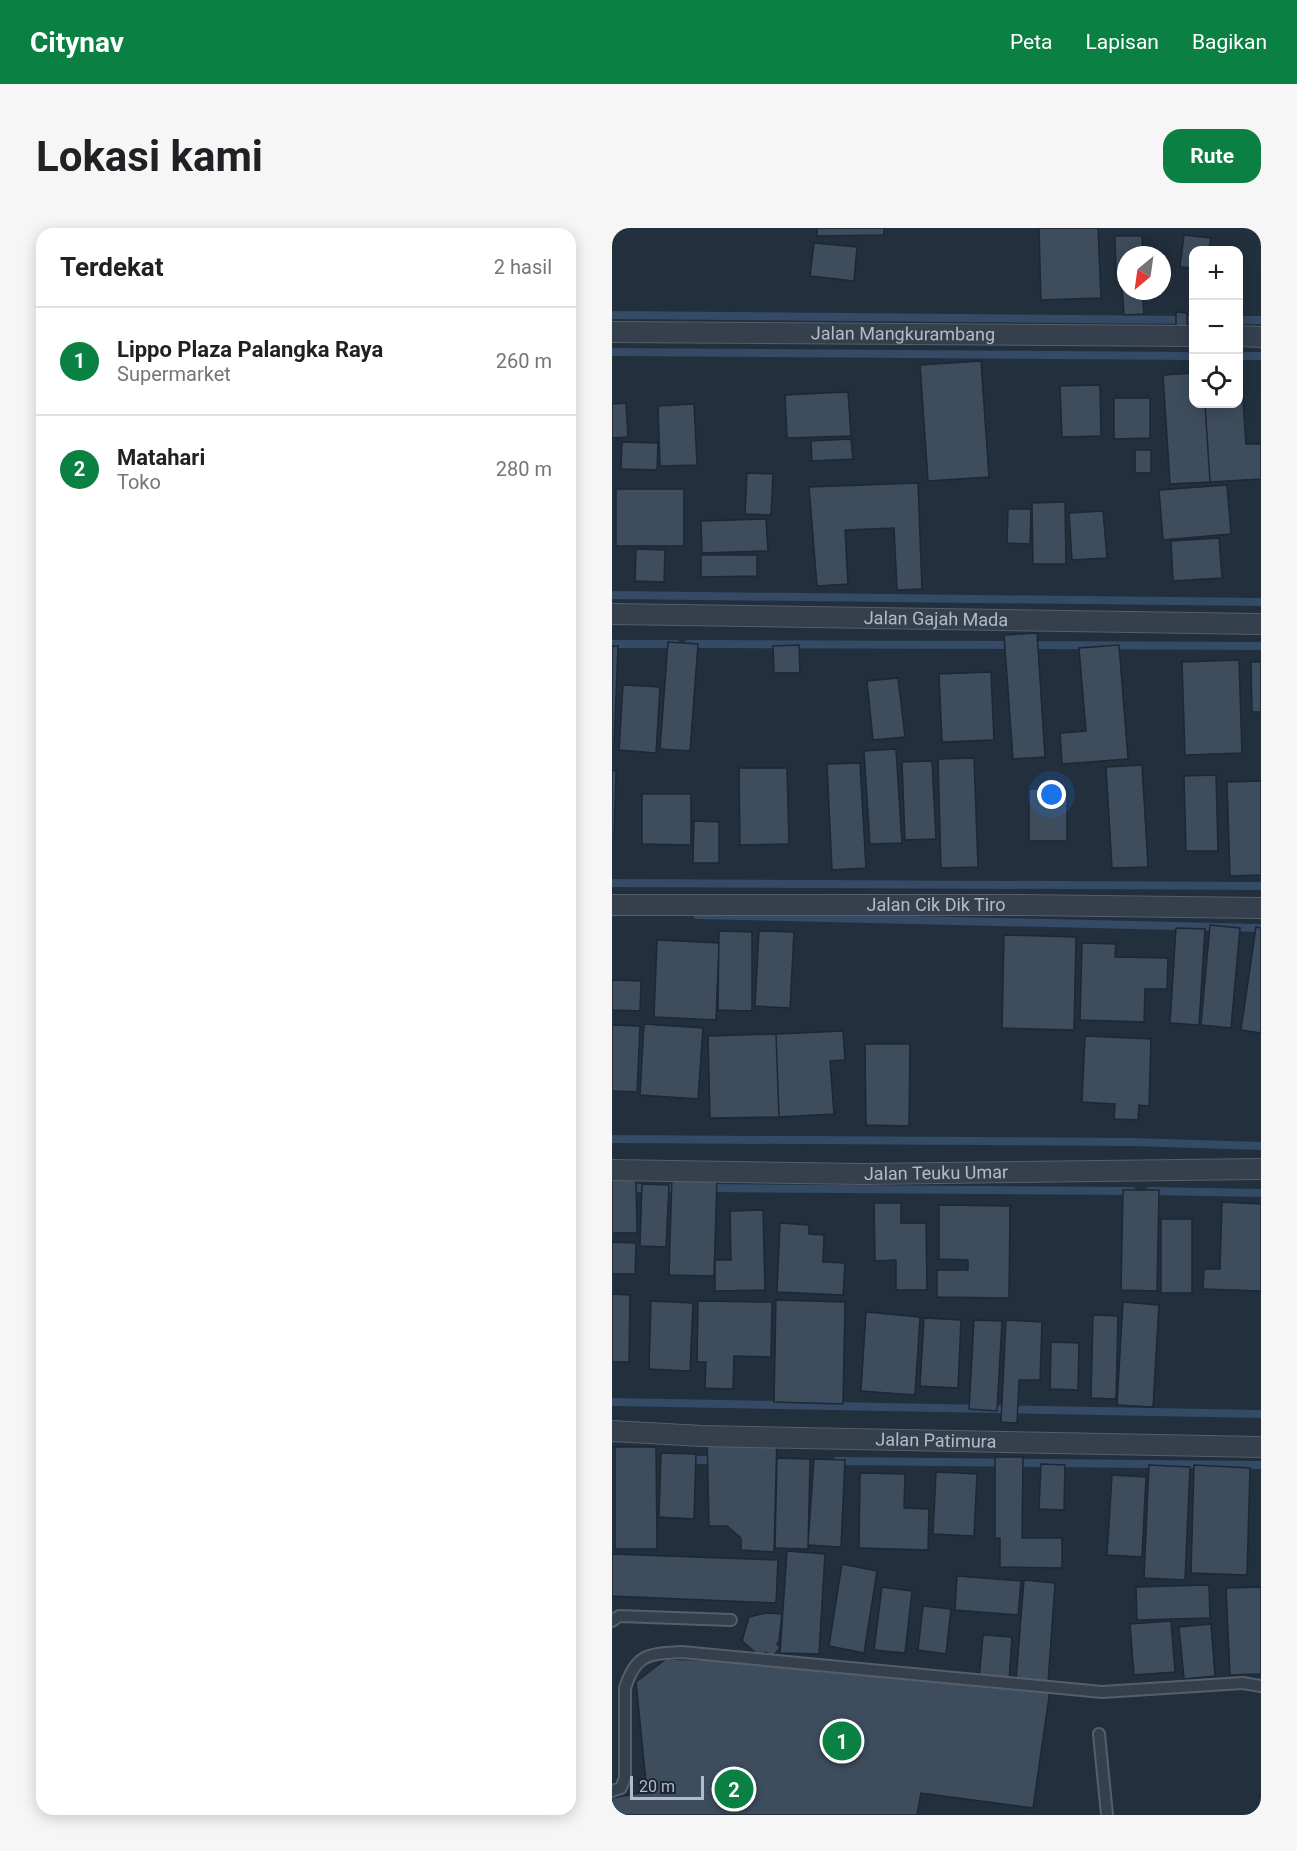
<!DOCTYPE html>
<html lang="id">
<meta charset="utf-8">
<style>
:root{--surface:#fff;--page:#f6f6f6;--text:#202124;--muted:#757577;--line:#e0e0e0;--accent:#0b8043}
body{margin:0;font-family:Roboto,sans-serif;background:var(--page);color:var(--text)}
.controls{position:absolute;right:18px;top:18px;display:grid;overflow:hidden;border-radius:12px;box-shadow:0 3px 15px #0003}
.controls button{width:54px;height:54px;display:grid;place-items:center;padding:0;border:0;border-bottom:2px solid var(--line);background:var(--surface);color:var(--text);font:30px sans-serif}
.compass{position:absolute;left:505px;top:18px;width:54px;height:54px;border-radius:50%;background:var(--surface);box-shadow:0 3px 15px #0003;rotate:209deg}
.scale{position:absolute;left:18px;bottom:15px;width:74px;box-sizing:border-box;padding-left:6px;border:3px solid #b2bbc9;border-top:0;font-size:16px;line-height:21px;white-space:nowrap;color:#b2bbc9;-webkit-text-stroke:4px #1c2532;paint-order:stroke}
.you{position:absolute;left:440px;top:567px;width:21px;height:21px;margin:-15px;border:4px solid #fff;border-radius:50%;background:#1a73e8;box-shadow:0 0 0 9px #1a73e833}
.badge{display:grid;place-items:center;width:39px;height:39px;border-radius:50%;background:var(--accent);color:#fff;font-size:20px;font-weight:700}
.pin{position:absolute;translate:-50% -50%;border:3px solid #fff;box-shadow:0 2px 6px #0006}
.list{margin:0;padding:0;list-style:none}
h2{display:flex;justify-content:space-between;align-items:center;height:78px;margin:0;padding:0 24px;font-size:26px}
h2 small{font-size:20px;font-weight:400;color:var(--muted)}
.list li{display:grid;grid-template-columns:39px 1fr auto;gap:18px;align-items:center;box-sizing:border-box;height:108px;padding:0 24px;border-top:2px solid var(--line)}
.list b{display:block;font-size:22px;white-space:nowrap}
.list p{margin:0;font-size:20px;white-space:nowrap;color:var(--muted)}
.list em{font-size:20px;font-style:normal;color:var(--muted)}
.icon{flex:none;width:33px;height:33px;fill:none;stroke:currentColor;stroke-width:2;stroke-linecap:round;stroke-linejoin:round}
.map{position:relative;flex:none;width:649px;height:1587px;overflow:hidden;border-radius:18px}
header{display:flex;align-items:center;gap:36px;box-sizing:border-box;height:84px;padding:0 30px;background:var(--accent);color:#fff}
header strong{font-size:28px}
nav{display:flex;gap:33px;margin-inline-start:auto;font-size:21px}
.intro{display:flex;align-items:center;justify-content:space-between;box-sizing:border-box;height:144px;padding:0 36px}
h1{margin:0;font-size:42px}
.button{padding:15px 27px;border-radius:18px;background:var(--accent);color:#fff;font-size:21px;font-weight:700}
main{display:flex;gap:36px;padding:0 36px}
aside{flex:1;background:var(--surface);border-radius:18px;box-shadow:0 3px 15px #0003}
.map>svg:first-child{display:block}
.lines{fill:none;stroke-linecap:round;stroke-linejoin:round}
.stream{stroke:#354a65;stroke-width:8}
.building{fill:#3e4d5d;stroke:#1e2734;stroke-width:1.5}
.service-casing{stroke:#555e6b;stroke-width:14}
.minor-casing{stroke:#555e6b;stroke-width:22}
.service{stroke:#36404d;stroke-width:10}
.minor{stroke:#36404d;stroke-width:20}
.labels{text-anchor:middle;stroke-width:5;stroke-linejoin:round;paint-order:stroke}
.street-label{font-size:18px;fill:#b2bbc9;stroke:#1c2532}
</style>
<header>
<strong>Citynav</strong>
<nav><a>Peta</a><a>Lapisan</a><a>Bagikan</a></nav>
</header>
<div class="intro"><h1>Lokasi kami</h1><a class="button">Rute</a></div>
<main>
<aside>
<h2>Terdekat<small>2 hasil</small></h2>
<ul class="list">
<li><span class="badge">1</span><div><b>Lippo Plaza Palangka Raya</b><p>Supermarket</p></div><em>260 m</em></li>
<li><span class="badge">2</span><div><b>Matahari</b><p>Toko</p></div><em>280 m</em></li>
</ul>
</aside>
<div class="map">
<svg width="649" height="1587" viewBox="0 0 649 1587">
<rect width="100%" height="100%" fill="#222f3d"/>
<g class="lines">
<path class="stream" d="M 0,87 L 582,92
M 626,92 L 649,92
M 0,124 L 582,128
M 626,128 L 649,128
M 0,367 L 649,374
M 0,416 L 64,416
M 76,416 L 400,417
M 415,417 L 649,418
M 0,655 L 649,658
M 85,687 L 649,700
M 0,911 L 520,914 L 649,918
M 0,960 L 67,960
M 94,960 L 520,963
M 538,963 L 649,965
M 0,1174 L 649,1186
M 75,1232 L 105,1232
M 225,1233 L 649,1237"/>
</g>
<path class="building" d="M 205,0 L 272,0 L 272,7 L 205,8 Z
M 427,0 L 486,0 L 489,70 L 429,72 Z
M 572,7 L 599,10 L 597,22 L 582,22 L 582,40 L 568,39 Z
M 503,8 L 530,8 L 531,27 L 514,27 L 514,49 L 504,49 Z
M 202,15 L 245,19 L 242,53 L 198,48 Z
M 510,59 L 514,59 L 514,63 L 530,63 L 532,86 L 512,87 Z
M 564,84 L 575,85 L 575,105 L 564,104 Z
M 369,133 L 377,249 L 316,253 L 308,137 Z
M 626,142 L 629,142 L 634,216 L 649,216 L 649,251 L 598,254 L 593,176 L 626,176 Z
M 582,145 L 582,176 L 593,176 L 598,254 L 558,256 L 551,147 Z
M 488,157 L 489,208 L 450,209 L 448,158 Z
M 236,164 L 239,208 L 175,210 L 173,167 Z
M 502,170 L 538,170 L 538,210 L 502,211 Z
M 14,175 L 16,209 L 0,210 L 0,176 Z
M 82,176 L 85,237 L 48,238 L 46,178 Z
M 239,211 L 241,231 L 200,233 L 199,213 Z
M 10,214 L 46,215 L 45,242 L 9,241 Z
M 523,222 L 539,222 L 539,245 L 523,245 Z
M 135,245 L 161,246 L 159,287 L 133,286 Z
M 306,255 L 310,361 L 285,362 L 282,300 L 233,302 L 236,356 L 205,358 L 197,259 Z
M 615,257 L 619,306 L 551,312 L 547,262 Z
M 4,261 L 72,261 L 72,318 L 4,318 Z
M 453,274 L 454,336 L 421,336 L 420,275 Z
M 396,281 L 419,281 L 418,316 L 395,315 Z
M 491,283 L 495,330 L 460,332 L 457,285 Z
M 154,291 L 156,323 L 90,325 L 89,293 Z
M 607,310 L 610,350 L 561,353 L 559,313 Z
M 24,321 L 53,322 L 52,354 L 23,353 Z
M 89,327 L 145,327 L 145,348 L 89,349 Z
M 425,405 L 433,529 L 401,531 L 392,407 Z
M 56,414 L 86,416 L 78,523 L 48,521 Z
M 187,417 L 188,445 L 162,445 L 161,418 Z
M 507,417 L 516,531 L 450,536 L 448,505 L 474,503 L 467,420 Z
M 0,418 L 6,418 L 2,519 L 0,519 Z
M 627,432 L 630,525 L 573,527 L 570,434 Z
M 639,434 L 649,434 L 649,484 L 640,484 Z
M 379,444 L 382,512 L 330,514 L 327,446 Z
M 286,450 L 293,509 L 261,512 L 255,453 Z
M 11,457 L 48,459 L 44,525 L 7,522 Z
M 284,521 L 290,615 L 258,616 L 252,523 Z
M 362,530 L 366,639 L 329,640 L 326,531 Z
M 320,533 L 324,611 L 293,612 L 290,534 Z
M 248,535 L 254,640 L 220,642 L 215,536 Z
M 530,537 L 536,639 L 500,640 L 494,539 Z
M 127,540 L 175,540 L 177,616 L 128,617 Z
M 0,542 L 4,543 L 2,615 L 0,615 Z
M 604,547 L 606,623 L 574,623 L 572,548 Z
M 649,553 L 649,647 L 618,648 L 615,554 Z
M 417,561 L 455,561 L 455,613 L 417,613 Z
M 30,566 L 79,566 L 79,617 L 30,616 Z
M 82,593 L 107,594 L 107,635 L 81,635 Z
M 598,697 L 628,700 L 619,800 L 589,797 Z
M 644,699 L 649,700 L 649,805 L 629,802 Z
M 564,700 L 593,701 L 587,797 L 558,795 Z
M 107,703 L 140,704 L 140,783 L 106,782 Z
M 147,703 L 182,704 L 178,780 L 143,778 Z
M 392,707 L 464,709 L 462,802 L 390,800 Z
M 45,712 L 107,715 L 104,792 L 42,789 Z
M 470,715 L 504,716 L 503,729 L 556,730 L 555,761 L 533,761 L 532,794 L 468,792 Z
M 0,752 L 29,753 L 28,783 L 0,782 Z
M 32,796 L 91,800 L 86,871 L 28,867 Z
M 0,797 L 28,798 L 25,864 L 0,863 Z
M 231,803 L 233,832 L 218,833 L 222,886 L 167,889 L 164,806 Z
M 164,806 L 167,889 L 98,890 L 96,808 Z
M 473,808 L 539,811 L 537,878 L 527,877 L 526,892 L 502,891 L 503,876 L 470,874 Z
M 253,816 L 298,816 L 297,898 L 254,897 Z
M 60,948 L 105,950 L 102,1048 L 57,1047 Z
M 24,951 L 25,1005 L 0,1005 L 0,952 Z
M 30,956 L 57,957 L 54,1019 L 28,1018 Z
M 511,962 L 547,962 L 545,1063 L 509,1062 Z
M 610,974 L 649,976 L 649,1063 L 591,1061 L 592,1041 L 608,1041 Z
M 262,975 L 289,975 L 289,995 L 314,995 L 315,1062 L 284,1062 L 284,1032 L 263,1033 Z
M 327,977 L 398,978 L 397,1070 L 325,1069 L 325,1042 L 356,1042 L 356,1032 L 327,1031 Z
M 151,982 L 153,1062 L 103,1063 L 103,1032 L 119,1032 L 118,983 Z
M 549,991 L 580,991 L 580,1065 L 549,1065 Z
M 168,995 L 197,997 L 197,1006 L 212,1007 L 211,1034 L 233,1035 L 231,1067 L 165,1064 Z
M 0,1014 L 24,1015 L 23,1046 L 0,1046 Z
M 0,1066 L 18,1067 L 17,1134 L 0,1134 Z
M 164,1072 L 233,1074 L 231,1176 L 162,1174 Z
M 39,1073 L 81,1075 L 78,1143 L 37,1141 Z
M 86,1073 L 160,1074 L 159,1129 L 122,1128 L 121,1161 L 93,1160 L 94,1134 L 85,1134 Z
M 511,1074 L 547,1077 L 541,1179 L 505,1177 Z
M 254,1084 L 308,1089 L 303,1167 L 249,1163 Z
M 481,1087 L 506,1088 L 504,1171 L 479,1170 Z
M 312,1090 L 349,1092 L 346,1160 L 308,1158 Z
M 362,1092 L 390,1093 L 385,1183 L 357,1181 Z
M 394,1092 L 430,1094 L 428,1152 L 407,1152 L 405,1195 L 389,1194 Z
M 439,1114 L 467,1115 L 466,1162 L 438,1161 Z
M 95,1204 L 165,1206 L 162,1324 L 129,1322 L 129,1310 L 115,1298 L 97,1298 Z
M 3,1219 L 44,1219 L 45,1321 L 3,1321 Z
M 49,1225 L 84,1226 L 82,1291 L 47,1289 Z
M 383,1229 L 411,1229 L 410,1310 L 450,1310 L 450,1340 L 388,1339 L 388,1310 L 383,1310 Z
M 165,1230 L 198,1231 L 196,1321 L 163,1320 Z
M 202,1231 L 233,1232 L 229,1319 L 196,1317 Z
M 429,1236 L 453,1237 L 452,1282 L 427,1281 Z
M 537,1237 L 578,1239 L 573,1352 L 532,1350 Z
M 582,1237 L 638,1240 L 635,1347 L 579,1345 Z
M 324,1244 L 365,1246 L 362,1308 L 321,1306 Z
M 248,1245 L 293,1246 L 292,1280 L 317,1281 L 316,1322 L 247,1320 Z
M 500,1247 L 534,1249 L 530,1329 L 495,1327 Z
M 175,1323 L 213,1326 L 207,1426 L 168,1425 Z
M 0,1326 L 166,1332 L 164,1375 L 0,1368 Z
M 230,1336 L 265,1343 L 252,1425 L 217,1418 Z
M 345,1348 L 409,1353 L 406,1387 L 343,1382 Z
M 412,1352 L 443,1355 L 436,1455 L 404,1452 Z
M 597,1357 L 598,1390 L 525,1392 L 524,1359 Z
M 270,1359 L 300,1363 L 293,1425 L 262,1422 Z
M 649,1359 L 649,1446 L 618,1447 L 614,1360 Z
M 311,1378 L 339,1381 L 334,1426 L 306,1422 Z
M 154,1385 L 170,1386 L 167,1413 L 165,1416 L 168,1420 L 160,1429 L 154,1424 L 150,1430 L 130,1413 L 137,1389 Z
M 559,1393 L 563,1444 L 522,1447 L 518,1396 Z
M 599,1396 L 603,1448 L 572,1451 L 567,1399 Z
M 371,1407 L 400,1409 L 397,1454 L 367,1452 Z
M 54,1431 L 135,1433 L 438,1462 L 421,1580 L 309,1565 L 305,1587 L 0,1587 L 0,1570 L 35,1564 L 24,1454 Z"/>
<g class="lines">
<defs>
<path id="service" d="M 0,1393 L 7,1388 L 119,1392
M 487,1506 L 495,1587
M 0,1563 L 9,1560 L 13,1550 L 13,1460 C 24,1425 37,1426 70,1424 L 490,1464 L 631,1455 L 649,1458"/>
<g id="minor">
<path id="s1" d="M 0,104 L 582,108"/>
<path d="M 626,108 L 649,109"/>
<path id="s2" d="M 0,386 L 649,396"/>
<path id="s3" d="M 0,677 L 409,677 L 649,680"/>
<path id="s4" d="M 0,942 L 252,946 L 649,941"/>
<path id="s5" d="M 0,1203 L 90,1208 L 649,1219"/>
</g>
</defs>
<use href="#service" class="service-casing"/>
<use href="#minor" class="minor-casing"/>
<use href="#service" class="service"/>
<use href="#minor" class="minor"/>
</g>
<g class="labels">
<g class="street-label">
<text dy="6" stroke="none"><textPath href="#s1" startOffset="291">Jalan Mangkurambang</textPath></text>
<text dy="6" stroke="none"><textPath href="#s2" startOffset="324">Jalan Gajah Mada</textPath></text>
<text dy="6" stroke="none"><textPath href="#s3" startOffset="324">Jalan Cik Dik Tiro</textPath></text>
<text dy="6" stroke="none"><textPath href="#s4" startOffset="324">Jalan Teuku Umar</textPath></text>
<text dy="6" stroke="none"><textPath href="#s5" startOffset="324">Jalan Patimura</textPath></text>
</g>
</g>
</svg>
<div class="controls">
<button>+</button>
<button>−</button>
<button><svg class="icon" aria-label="locate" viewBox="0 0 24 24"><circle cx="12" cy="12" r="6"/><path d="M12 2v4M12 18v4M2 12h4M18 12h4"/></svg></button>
</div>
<svg class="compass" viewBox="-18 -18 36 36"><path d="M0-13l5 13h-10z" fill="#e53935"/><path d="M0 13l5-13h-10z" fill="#757577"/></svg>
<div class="scale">20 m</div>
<div class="you"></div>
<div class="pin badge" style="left:230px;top:1513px">1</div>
<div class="pin badge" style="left:122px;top:1561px">2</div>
</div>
</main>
